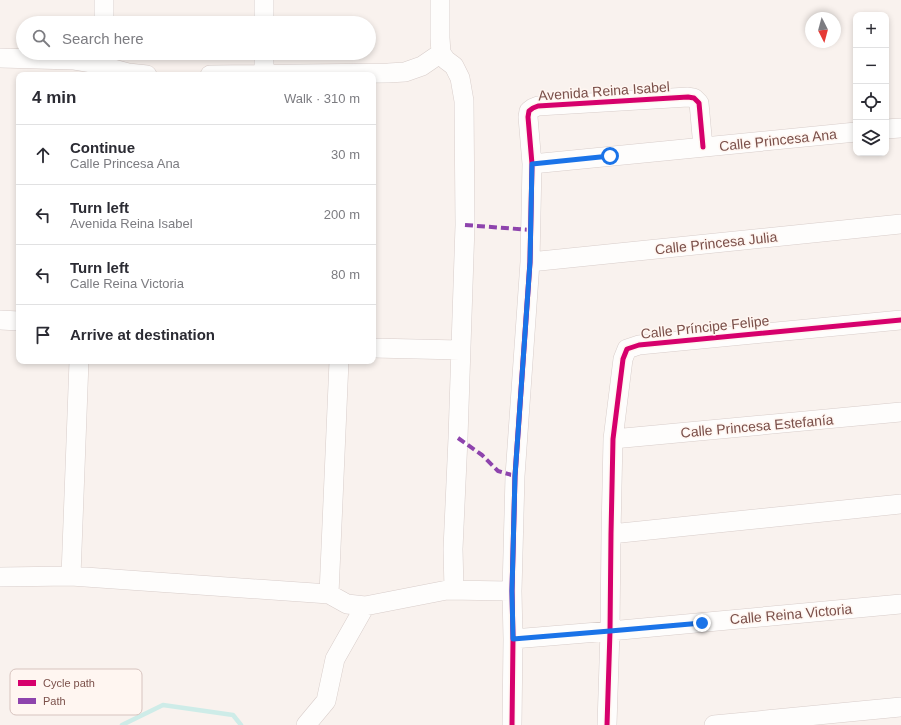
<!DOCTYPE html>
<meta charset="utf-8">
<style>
:root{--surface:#fff;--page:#f7f7f7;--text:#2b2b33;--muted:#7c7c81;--line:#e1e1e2}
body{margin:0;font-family:Helvetica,sans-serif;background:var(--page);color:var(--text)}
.controls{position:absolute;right:12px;top:12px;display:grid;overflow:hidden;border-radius:8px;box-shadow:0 2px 6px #0003}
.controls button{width:36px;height:36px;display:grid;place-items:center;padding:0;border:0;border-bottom:1px solid var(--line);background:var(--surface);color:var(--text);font:20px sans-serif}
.compass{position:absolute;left:805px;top:12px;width:36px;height:36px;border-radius:50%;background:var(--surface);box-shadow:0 2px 6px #0003;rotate:174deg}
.stop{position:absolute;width:12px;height:12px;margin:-9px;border:3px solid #1a73e8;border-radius:50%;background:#fff}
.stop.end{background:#1a73e8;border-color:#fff;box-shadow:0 1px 4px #0008}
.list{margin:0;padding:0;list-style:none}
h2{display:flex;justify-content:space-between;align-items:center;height:52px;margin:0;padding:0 16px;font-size:17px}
h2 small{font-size:13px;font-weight:400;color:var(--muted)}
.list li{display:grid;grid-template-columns:26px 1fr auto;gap:12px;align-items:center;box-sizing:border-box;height:60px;padding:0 16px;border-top:1px solid var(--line)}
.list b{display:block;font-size:15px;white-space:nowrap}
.list p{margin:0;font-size:13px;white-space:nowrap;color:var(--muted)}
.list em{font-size:13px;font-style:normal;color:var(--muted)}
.icon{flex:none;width:22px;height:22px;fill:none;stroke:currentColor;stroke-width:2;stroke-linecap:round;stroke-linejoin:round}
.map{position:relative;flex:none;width:901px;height:725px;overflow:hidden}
.search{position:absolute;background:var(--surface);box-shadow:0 2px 6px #0003;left:16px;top:16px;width:360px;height:44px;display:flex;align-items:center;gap:10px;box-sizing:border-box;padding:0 14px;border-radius:22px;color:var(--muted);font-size:15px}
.panel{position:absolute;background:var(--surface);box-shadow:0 2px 6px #0003;left:16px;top:72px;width:360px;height:292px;border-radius:8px}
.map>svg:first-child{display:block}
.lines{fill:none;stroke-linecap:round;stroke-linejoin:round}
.stream{stroke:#ceece8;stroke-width:4.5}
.minor-casing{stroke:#d8cdca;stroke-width:20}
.minor{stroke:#fefdfc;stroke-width:19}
.quiet{stroke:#8e44ad;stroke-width:4;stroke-dasharray:8 4;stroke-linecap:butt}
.cycleway-casing{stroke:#fff6f1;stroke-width:8}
.cycleway{stroke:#d6006c;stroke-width:5}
.route{stroke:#1a73e8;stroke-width:5}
.labels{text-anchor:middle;stroke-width:3;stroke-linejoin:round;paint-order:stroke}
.street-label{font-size:14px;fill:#7b504a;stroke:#fff6f1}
.key{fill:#fff6f1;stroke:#d7c4bf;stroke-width:1}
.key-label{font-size:11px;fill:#7b504a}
</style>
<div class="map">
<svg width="901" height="725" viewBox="0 0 901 725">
<rect width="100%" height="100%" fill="#f9f2ee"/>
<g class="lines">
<path class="stream" d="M 122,725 L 163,705 L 233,715 L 241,725"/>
<defs>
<path id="minor" d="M 104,0 L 104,23
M 264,0 L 264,23
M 264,53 L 264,74
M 441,53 L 446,60 L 454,66 L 460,78 L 464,101 L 465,225 L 458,438 L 453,549 L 454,590
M 0,58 L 73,60 L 91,63 L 128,73 L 147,75
M 210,75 L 388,73 L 405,72 L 422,66 L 441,53 L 440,38 L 440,0
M 886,129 L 901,128
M 532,164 L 856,132
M 530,262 L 901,224
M 0,320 L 19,321
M 373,348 L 460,350
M 613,439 L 901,412
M 611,534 L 901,504
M 71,576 L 79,361
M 0,577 L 71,576 L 329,594 L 347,604 L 365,606 L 447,590 L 512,591
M 329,594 L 339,361
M 513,639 L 610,631 L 901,604
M 306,725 L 326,701 L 335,659 L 365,606
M 512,725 L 513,639 L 512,591 L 515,476 L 530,262 L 532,164 L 528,117 L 529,111 L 533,108 L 538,106 L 688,97 L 694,98 L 699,103 L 703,147
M 607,725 L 610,631 L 611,534 L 613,439 L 623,359 L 627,349 L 639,345 L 901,320
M 714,725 L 901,707"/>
</defs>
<use href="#minor" class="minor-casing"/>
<use href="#minor" class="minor"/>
<path class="quiet" d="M 465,225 L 531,230
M 458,438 L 482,455 L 498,471 L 515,476"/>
<defs>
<path id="cycleway" d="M 512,725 L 513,639 L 512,591 L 515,476 L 530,262 L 532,164 L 528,117 L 529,111 L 533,108 L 538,106 L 688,97 L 694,98 L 699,103 L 703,147
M 607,725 L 610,631 L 611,534 L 613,439 L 623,359 L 627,349 L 639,345 L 901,320"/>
</defs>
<use href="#cycleway" class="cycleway-casing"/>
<use href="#cycleway" class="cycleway"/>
</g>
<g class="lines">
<path class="route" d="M 610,156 L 532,164 L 530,262 L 515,476 L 512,591 L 513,639 L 610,631 L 702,623"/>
</g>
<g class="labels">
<g class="street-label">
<text transform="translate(604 91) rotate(-4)" y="5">Avenida Reina Isabel</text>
<text transform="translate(778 140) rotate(-6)" y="5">Calle Princesa Ana</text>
<text transform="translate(716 243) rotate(-6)" y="5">Calle Princesa Julia</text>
<text transform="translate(705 327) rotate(-6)" y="5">Calle Príncipe Felipe</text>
<text transform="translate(757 426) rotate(-5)" y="5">Calle Princesa Estefanía</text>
<text transform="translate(791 614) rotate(-5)" y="5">Calle Reina Victoria</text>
</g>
</g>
<rect x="10" y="669" width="132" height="46" rx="6" class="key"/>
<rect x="18" y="680" width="18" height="6" fill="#d6006c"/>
<rect x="18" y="698" width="18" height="6" fill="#8e44ad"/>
<g class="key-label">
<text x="43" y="687">Cycle path</text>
<text x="43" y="705">Path</text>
</g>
</svg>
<div class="controls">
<button>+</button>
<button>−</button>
<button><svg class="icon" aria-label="locate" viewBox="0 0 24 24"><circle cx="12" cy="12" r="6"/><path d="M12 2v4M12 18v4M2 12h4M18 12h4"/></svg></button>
<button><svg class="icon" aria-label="layers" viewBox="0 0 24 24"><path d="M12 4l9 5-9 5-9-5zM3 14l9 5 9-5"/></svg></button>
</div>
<svg class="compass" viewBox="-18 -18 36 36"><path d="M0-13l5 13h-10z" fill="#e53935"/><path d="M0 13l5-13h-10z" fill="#7c7c81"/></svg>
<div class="stop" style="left:610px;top:156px"></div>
<div class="stop end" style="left:702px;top:623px"></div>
<div class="search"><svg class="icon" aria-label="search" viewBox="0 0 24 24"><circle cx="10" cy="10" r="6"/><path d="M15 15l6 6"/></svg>Search here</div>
<section class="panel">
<h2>4 min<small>Walk · 310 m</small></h2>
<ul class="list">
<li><svg class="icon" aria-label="ahead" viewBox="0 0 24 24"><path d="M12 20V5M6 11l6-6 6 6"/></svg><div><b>Continue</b><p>Calle Princesa Ana</p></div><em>30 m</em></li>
<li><svg class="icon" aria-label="left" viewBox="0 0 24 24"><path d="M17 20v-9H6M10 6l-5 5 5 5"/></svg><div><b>Turn left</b><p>Avenida Reina Isabel</p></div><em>200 m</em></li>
<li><svg class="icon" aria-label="left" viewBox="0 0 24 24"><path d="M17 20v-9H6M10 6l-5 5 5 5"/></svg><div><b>Turn left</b><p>Calle Reina Victoria</p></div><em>80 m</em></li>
<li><svg class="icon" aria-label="arrive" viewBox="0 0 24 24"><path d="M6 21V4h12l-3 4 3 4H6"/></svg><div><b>Arrive at destination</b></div></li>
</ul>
</section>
</div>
